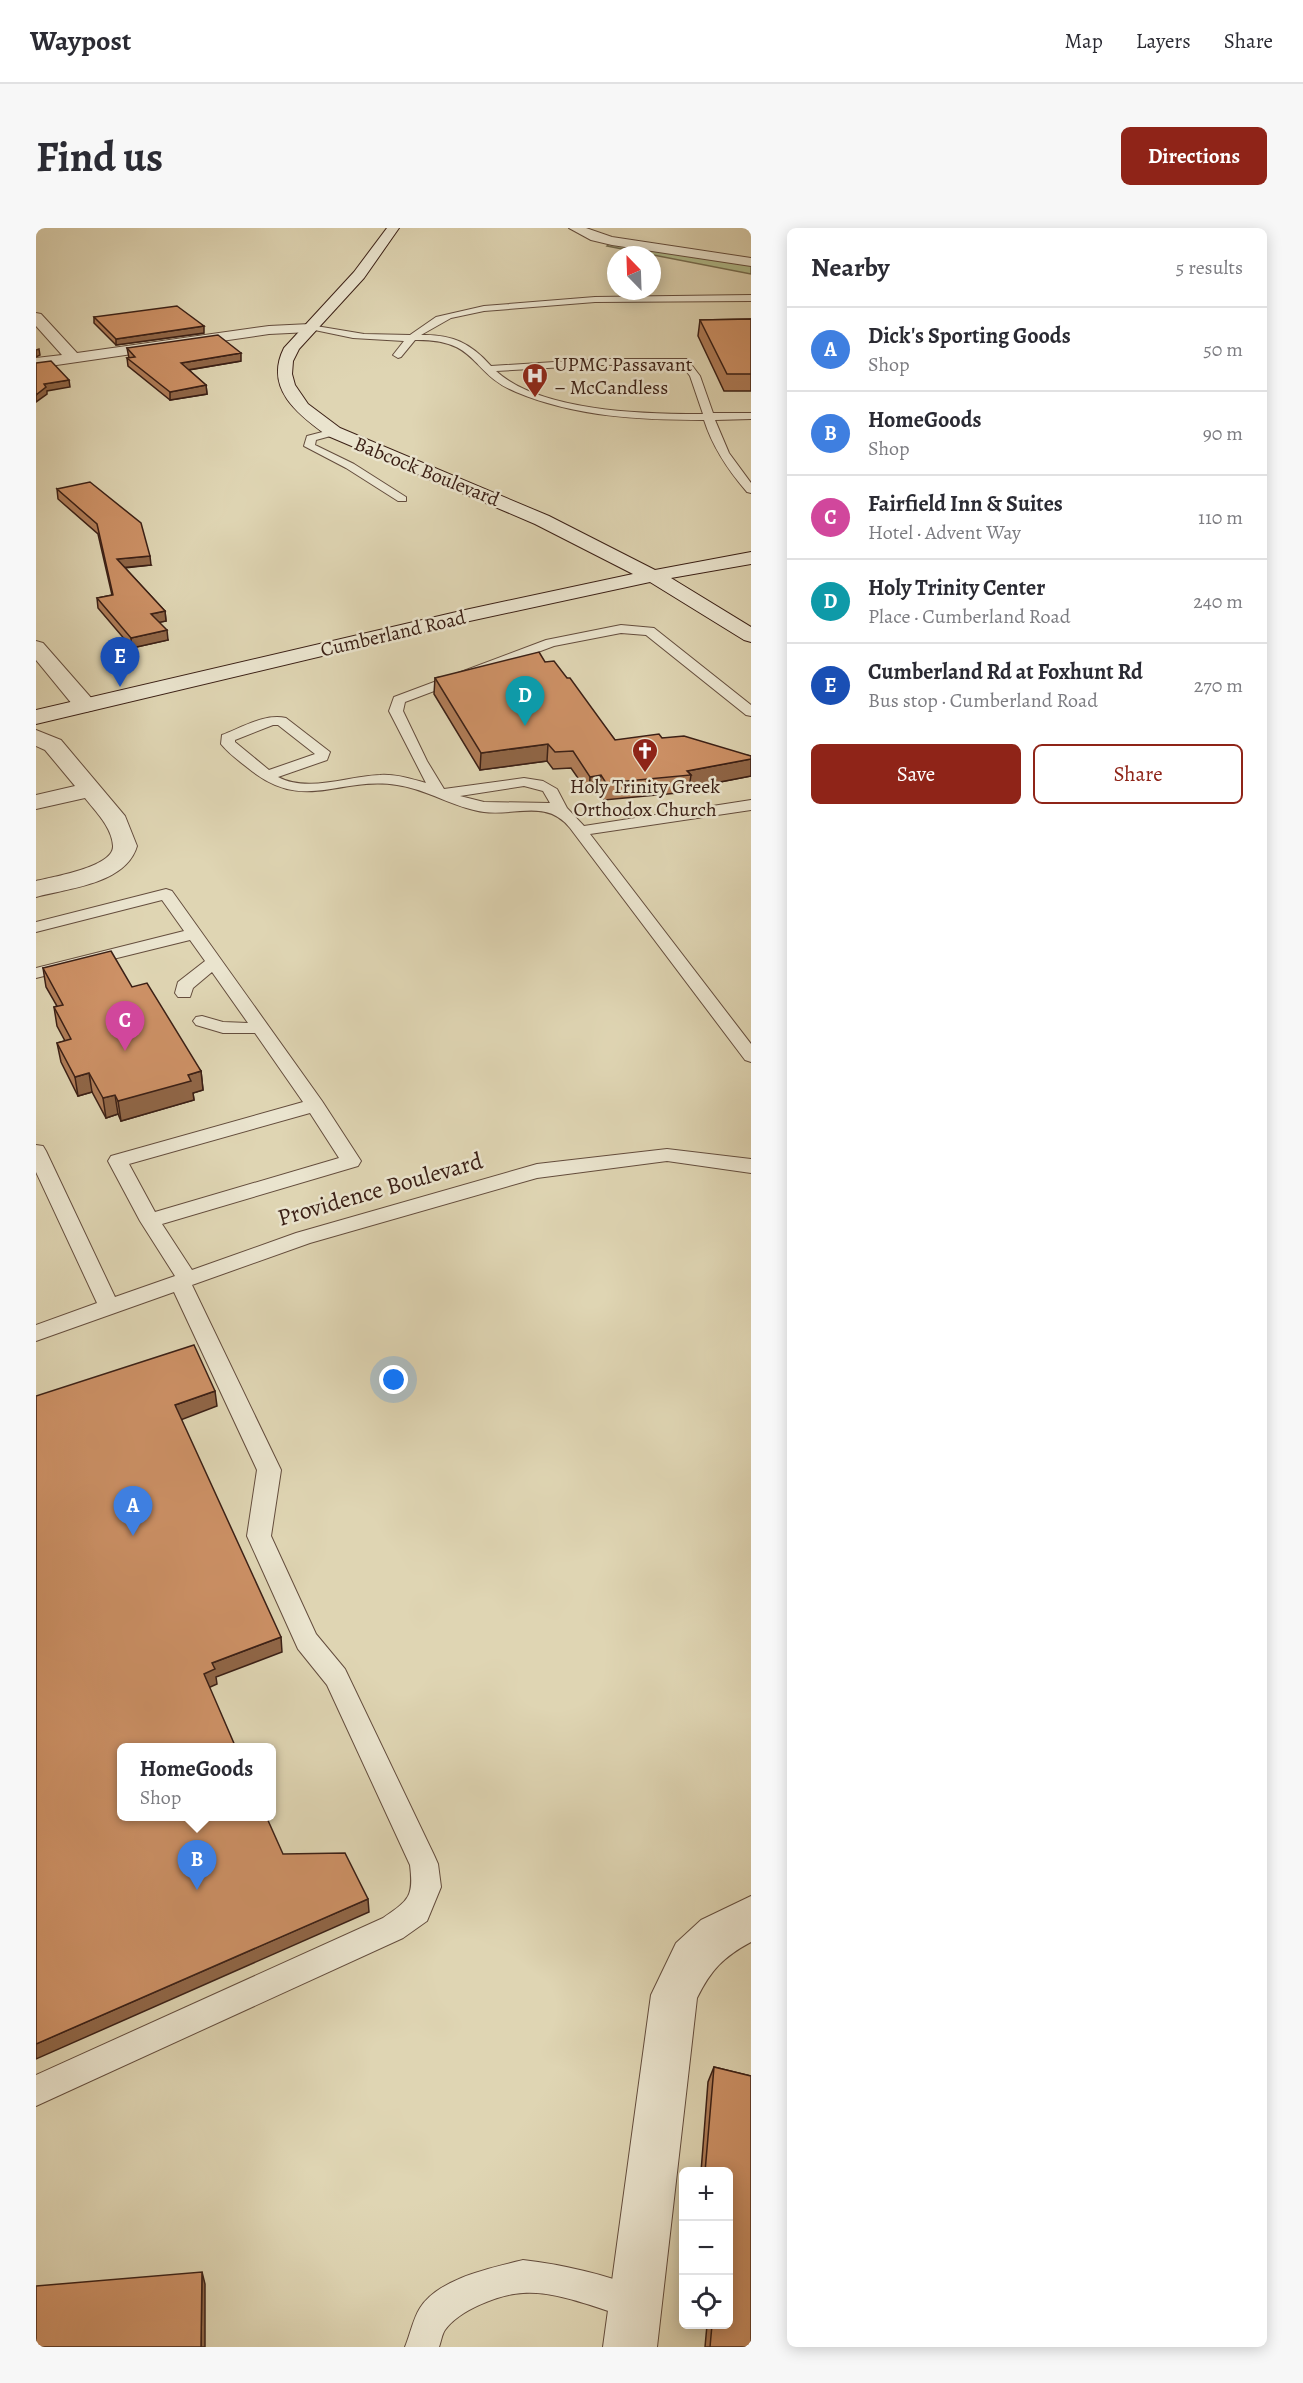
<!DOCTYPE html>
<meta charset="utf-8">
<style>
:root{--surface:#fff;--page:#f7f7f7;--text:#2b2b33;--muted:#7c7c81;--line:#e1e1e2;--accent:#8f2418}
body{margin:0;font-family:Alegreya,serif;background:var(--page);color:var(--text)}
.controls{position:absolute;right:18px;bottom:18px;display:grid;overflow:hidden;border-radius:9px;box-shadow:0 3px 15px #0003}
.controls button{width:54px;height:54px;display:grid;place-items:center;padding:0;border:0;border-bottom:2px solid var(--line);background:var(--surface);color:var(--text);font:30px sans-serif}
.compass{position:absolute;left:571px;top:18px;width:54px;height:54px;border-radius:50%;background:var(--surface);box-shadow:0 3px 15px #0003;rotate:337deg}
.you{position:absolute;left:358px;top:1152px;width:21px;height:21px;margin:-15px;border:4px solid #fff;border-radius:50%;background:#1a73e8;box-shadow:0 0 0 9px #1a73e833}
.badge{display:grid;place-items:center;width:39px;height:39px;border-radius:50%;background:var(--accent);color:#fff;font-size:20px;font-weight:700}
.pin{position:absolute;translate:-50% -50px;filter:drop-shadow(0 2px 3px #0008)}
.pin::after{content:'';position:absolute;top:32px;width:21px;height:18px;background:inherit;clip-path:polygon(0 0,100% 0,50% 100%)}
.popup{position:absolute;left:81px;top:1515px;width:159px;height:78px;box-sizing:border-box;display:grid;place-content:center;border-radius:9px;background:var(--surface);filter:drop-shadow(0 2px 4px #0005);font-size:20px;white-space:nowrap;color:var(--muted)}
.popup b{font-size:22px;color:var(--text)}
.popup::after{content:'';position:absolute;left:50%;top:100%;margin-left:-12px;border:12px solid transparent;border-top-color:var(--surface)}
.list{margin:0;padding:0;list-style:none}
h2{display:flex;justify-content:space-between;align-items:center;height:78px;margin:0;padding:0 24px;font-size:26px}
h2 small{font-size:20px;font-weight:400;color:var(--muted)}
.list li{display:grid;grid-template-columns:39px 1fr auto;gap:18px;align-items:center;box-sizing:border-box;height:84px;padding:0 24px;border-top:2px solid var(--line)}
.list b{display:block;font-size:22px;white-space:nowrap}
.list p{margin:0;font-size:20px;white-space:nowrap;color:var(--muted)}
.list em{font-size:20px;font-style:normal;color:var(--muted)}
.actions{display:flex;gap:12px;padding:18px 24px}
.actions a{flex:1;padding:14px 0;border:2px solid var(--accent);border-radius:9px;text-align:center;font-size:21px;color:var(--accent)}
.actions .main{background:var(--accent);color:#fff}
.icon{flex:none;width:33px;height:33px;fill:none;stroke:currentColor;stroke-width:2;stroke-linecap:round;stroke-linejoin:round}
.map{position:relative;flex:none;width:715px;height:2119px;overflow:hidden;border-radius:9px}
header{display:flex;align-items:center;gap:36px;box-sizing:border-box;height:84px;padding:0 30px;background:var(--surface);border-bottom:2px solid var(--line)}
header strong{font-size:28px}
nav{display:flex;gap:33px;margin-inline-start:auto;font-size:21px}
.intro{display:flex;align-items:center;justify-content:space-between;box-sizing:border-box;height:144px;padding:0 36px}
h1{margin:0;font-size:42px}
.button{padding:15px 27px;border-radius:9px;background:var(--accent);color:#fff;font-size:21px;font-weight:700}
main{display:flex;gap:36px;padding:0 36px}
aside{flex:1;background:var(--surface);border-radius:9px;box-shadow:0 3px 15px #0003}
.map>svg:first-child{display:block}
.green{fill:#b1bd8d;stroke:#766e52;stroke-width:1.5}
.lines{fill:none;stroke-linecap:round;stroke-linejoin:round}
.lane-casing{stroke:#644d3d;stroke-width:2}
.street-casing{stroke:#644d3d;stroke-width:2}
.secondary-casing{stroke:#3b2016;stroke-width:2}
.lane{fill:#eae4ce;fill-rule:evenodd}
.street{fill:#eae4ce;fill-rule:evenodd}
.secondary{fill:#eae4ce;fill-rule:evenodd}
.wall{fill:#b07d58;stroke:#3b2016;stroke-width:1.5}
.shaded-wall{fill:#906647;stroke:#3b2016;stroke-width:1.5}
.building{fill:#cd9166;stroke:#3b2016;stroke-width:1.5}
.labels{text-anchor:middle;stroke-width:5;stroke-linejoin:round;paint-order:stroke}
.far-poi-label{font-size:20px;fill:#3b2016;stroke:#eae4ce;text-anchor:start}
.far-street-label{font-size:20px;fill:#3b2016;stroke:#eae4ce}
.street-label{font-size:24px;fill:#3b2016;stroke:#eae4ce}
</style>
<header>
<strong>Waypost</strong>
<nav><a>Map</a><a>Layers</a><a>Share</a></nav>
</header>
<div class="intro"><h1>Find us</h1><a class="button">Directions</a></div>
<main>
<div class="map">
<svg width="715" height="2119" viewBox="0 0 715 2119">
<rect width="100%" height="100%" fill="#dfd5b3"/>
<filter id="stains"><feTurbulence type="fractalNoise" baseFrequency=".00333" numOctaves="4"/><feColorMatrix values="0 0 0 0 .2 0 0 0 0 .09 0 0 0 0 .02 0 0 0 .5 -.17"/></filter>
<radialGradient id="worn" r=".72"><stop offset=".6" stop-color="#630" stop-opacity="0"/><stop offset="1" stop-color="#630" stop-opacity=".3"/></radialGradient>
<path class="green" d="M 575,14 L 715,35 L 715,46 L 571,18 Z"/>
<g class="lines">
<defs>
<path id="lane" d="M 715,67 L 715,73 L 559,74 L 448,83 L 415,90 L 385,107 C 415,106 435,115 455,138 L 565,131 L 651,131 L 664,148 L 677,185 L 715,185 L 715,191 L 679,192 L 693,225 L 715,255 L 715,265 L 711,264 C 692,242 677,220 668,192 C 604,192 540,189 480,164 C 433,145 444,111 379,112 L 365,129 L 362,130 L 357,127 L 368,113 L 317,110 L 269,100 L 274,97 L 328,106 L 374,107 L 400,89 L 448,78 L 559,69 ZM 645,136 L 654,148 L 667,186 C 609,186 505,184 460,143 L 565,137 Z
M 298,201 L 303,204 L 302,206 L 280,212 L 279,217 L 318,236 L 370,269 L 370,273 L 362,273 L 310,240 L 268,218 L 271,208 Z
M 585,397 L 618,400 L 715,477 L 715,488 L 710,487 L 610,407 L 585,405 L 518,418 L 369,474 L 367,483 L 391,533 L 408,561 L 488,550 L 507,553 L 521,561 L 531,580 L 548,598 L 715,572 L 715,582 L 554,606 L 715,816 L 715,834 L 709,832 L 534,600 C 511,571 480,588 448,584 C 418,580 391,561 361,557 C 302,548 268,586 212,540 C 203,533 192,525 185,516 L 186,507 C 205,500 229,485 250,490 L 294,524 L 291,532 L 242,549 C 272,565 312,548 344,547 C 360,546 375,551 390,555 L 353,483 L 358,469 L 510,412 ZM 237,497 L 242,497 L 279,526 L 233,542 L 199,514 L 199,512 ZM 488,558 L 507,563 L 514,575 L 448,574 L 424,568 Z
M 130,661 L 136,663 L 286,873 L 325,933 L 322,938 L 126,996 L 156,1042 L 260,1005 L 501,936 L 631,921 L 715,931 L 715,945 L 631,933 L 501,950 L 274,1015 L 156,1057 L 245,1242 L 235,1308 L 280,1406 L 309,1441 L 398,1627 L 402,1636 L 405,1659 L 391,1693 L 367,1710 L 0,1878 L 0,1847 L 347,1690 C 373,1672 378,1669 374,1637 L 291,1457 L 262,1421 L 211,1308 L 221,1242 L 138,1064 L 0,1113 L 0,1097 L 61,1075 L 0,944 L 0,917 L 7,918 L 10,923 L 79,1069 L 139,1048 L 104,993 L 72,933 L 75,928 L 267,874 L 219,805 L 187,805 L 160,797 L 157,793 L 160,789 L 166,788 L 187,794 L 212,795 L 176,744 L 157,760 L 154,769 L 142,769 L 139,765 L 142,754 L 169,733 L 154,712 L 0,750 L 0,740 L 148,703 L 126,672 L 0,704 L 0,694 ZM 274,885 L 303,930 L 119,984 L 93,936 Z
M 487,2032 C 530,2037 571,2047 611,2063 L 616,2075 L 611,2087 L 599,2092 C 567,2082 520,2062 487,2065 C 464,2066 423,2082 409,2102 C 406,2106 405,2114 403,2119 L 369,2119 C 374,2107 377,2091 384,2080 C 403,2050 455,2040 487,2032 Z"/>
<path id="street" d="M 533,0 L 550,0 L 576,9 L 715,30 L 715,38 L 576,17 L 555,12 Z
M 0,85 L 5,86 L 41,125 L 233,98 L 274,96 L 281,100 L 274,104 L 233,106 L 0,140 L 0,130 L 26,127 L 0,98 Z
M 0,413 L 7,415 L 57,472 L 60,477 L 57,482 L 49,484 L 41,482 L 0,432 Z
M 0,502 L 25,512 L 89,588 L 101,618 C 90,656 33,660 0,669 L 0,653 C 16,649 78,639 77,618 C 76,599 59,583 49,570 L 0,581 L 0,567 L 39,558 L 9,522 L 0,518 Z
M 715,1668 L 715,1714 C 687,1729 675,1742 661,1770 L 621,2119 L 567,2119 L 615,1767 L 640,1715 L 665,1692 Z"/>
<path id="secondary" d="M 351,0 L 363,0 L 328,50 L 263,121 L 257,133 L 256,146 L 259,157 L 272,176 L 304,200 L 513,288 L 619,342 L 715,324 L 715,336 L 635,350 L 715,399 L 715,414 L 708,412 L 614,354 L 429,394 L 0,496 L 0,482 L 429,382 L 597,346 L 499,296 L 292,208 C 261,186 228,160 248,120 L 318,44 Z"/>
</defs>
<use href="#lane" class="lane-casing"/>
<use href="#street" class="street-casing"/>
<use href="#secondary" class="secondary-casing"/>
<use href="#lane" class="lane"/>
<use href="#street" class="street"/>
<use href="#secondary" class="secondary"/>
</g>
<path class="wall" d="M 58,89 L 168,105 L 80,117 L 58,95 Z
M 715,91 L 715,163 L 688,163 L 662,108 L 664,92 Z
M 91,120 L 205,133 L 153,142 L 170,157 L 171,166 L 134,172 L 92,138 L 91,130 L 93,130 Z
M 21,261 L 115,337 L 89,340 L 129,383 L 130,393 L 123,394 L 132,412 L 96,420 L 62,380 L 61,370 L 76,367 L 62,306 L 22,271 Z
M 509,434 L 531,450 L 579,512 L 626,510 L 715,528 L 715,548 L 653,560 L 652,564 L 568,572 L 563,564 L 553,566 L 535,540 L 517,541 L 511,533 L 444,542 L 398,466 L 399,450 Z
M 7,740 L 96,759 L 165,843 L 167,862 L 157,865 L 158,872 L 85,893 L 82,886 L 70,890 L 56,864 L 42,868 L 25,834 L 21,815 L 29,813 L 21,798 L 18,779 L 21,778 L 10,759 Z
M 678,1839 L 715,1848 L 715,2119 L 669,2119 L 671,2097 L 693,2097 L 693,1944 L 665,1944 L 672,1854 Z"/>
<path class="shaded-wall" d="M 168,98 L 168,105 L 80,117 L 80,111 Z
M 3,121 L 4,127 L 0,129 L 0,122 Z
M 205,125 L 205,133 L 145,143 L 145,135 Z
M 33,152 L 34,159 L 11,163 L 11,166 L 0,174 L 0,167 L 8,156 Z
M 170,157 L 171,166 L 134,172 L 134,164 Z
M 114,328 L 115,337 L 82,340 L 81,331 Z
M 129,383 L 130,393 L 116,396 L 115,386 Z
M 131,402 L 132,412 L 96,420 L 95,410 Z
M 512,516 L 511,533 L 444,542 L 445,525 Z
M 715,531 L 715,548 L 653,560 L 655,547 L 651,543 Z
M 565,547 L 563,564 L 553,566 L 554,549 Z
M 165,843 L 167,862 L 157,865 L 158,872 L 85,893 L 82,873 L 152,847 Z
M 53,845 L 56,864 L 42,868 L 39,849 Z
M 79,867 L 82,886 L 70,890 L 67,870 Z
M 179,1163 L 181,1178 L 142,1193 L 139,1177 Z
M 245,1409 L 246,1424 L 180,1449 L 181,1456 L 170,1461 L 168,1446 L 176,1435 Z
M 332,1671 L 333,1684 L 0,1831 L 0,1816 Z
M 166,2044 L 169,2056 L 169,2119 L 165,2119 Z"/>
<path class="building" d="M 141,78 L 168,98 L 80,111 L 58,89 Z
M 715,91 L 715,146 L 691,146 L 664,92 Z
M 182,107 L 205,125 L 145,135 L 170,157 L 134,164 L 91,130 L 99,129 L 91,120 Z
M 15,133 L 33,152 L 8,156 L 10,159 L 0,167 L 0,135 Z
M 54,254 L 105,295 L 114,328 L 81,331 L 129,383 L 115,386 L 131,402 L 95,410 L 61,370 L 77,367 L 61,296 L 21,261 Z
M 503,424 L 509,434 L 518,433 L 531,450 L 534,450 L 579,512 L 623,506 L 626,510 L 648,508 L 715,528 L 715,531 L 651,543 L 655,547 L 570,555 L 565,547 L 554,549 L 537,523 L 519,524 L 512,516 L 445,525 L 399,450 Z
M 75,723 L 96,759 L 111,755 L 165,843 L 152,847 L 155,853 L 82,873 L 79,867 L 67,870 L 53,845 L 39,849 L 21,815 L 35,811 L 18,779 L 27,777 L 7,740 Z
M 158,1117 L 179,1163 L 139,1177 L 245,1409 L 176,1435 L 179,1441 L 168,1446 L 200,1520 L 86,1520 L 86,1588 L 230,1588 L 247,1626 L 309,1625 L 332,1671 L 0,1816 L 0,1168 Z
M 678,1839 L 715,1848 L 715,2119 L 674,2119 L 676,2097 L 693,2097 L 693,1944 L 669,1944 Z
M 166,2044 L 165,2119 L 0,2119 L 0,2058 Z"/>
<defs>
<symbol id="hospital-pin" viewBox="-11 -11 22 30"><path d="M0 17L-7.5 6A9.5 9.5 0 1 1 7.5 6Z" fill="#8f2418" stroke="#eae4ce"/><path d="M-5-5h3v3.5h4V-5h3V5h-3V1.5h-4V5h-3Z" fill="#fff"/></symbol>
<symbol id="church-pin" viewBox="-11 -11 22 30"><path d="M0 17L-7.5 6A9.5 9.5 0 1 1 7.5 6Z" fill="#8f2418" stroke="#eae4ce"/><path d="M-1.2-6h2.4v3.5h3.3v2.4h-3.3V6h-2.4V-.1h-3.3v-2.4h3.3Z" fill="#fff"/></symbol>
</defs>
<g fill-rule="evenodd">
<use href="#hospital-pin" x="484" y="133" width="30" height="40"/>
<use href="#church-pin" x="594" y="508" width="30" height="40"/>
</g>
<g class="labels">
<g class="far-poi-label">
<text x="518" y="143">UPMC Passavant<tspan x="518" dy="23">– McCandless</tspan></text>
<text x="609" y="565" text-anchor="middle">Holy Trinity Greek<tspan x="609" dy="23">Orthodox Church</tspan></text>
</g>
<g class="far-street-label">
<text transform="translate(391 243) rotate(22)" y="7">Babcock Boulevard</text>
<text transform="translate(357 405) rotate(-13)" y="7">Cumberland Road</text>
</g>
<g class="street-label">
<text transform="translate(344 961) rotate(-16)" y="8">Providence Boulevard</text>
</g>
</g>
<rect width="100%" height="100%" filter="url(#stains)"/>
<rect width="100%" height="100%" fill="url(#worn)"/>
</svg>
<div class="controls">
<button>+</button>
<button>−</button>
<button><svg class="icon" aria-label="locate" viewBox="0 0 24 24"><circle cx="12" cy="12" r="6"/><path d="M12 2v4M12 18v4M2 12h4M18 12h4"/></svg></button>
</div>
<svg class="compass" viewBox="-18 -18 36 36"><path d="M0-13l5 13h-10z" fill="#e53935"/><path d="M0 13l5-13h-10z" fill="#7c7c81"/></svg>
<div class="you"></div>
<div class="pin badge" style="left:97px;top:1308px;background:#3f7fe0">A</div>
<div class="pin badge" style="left:161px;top:1662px;background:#3f7fe0">B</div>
<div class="popup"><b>HomeGoods</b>Shop</div>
<div class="pin badge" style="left:89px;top:823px;background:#d1479c">C</div>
<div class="pin badge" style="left:489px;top:498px;background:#0f9aa8">D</div>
<div class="pin badge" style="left:84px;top:459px;background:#1a4fb4">E</div>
</div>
<aside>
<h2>Nearby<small>5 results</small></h2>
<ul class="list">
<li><span class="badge" style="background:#3f7fe0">A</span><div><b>Dick's Sporting Goods</b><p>Shop</p></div><em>50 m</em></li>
<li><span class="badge" style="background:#3f7fe0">B</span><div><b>HomeGoods</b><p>Shop</p></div><em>90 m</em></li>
<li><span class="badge" style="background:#d1479c">C</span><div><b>Fairfield Inn &amp; Suites</b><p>Hotel · Advent Way</p></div><em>110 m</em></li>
<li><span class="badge" style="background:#0f9aa8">D</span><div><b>Holy Trinity Center</b><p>Place · Cumberland Road</p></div><em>240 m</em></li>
<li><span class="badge" style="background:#1a4fb4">E</span><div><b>Cumberland Rd at Foxhunt Rd</b><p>Bus stop · Cumberland Road</p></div><em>270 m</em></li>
</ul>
<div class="actions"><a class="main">Save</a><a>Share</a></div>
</aside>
</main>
